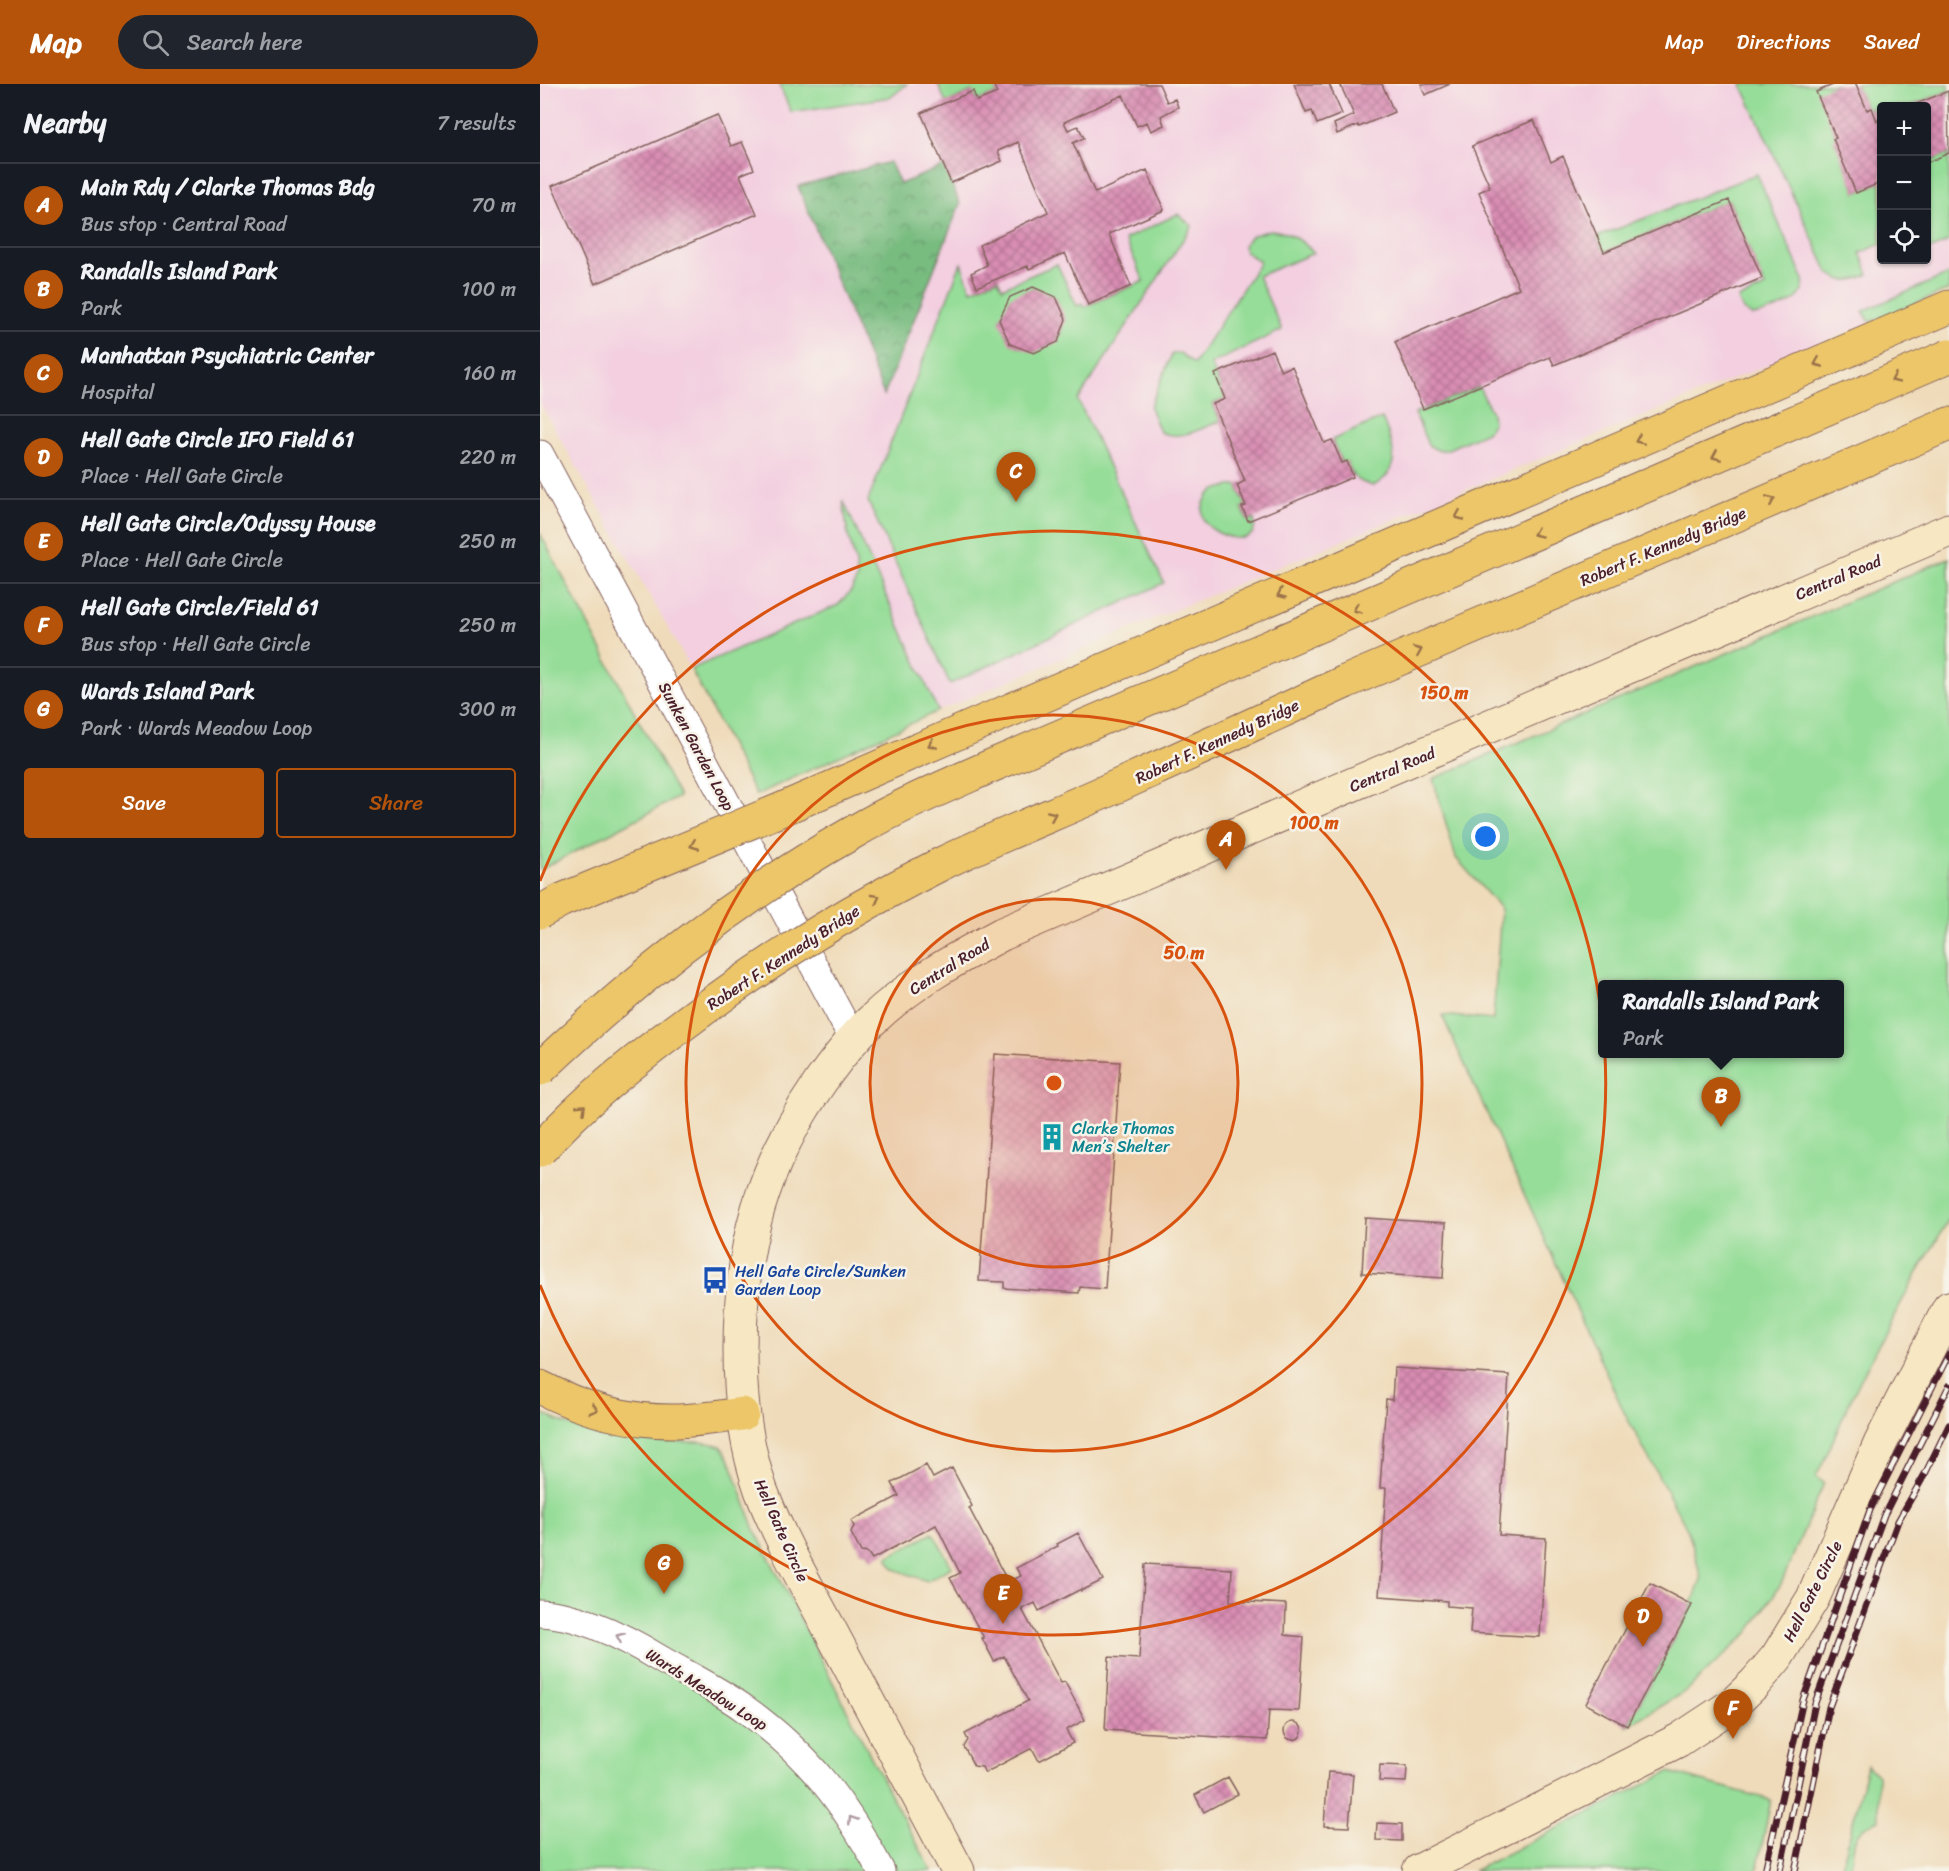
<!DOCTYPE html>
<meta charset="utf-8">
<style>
:root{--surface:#171b24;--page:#20242c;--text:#f1f3f6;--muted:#9ea1a6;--line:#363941;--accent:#b45309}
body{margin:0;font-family:Sriracha,sans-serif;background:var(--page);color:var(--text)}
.controls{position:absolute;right:18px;top:18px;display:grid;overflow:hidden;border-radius:6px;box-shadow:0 2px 4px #0004}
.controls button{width:54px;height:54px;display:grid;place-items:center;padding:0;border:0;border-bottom:2px solid var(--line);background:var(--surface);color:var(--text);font:30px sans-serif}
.you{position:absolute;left:946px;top:753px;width:21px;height:21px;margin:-15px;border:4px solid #fff;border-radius:50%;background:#1a73e8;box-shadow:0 0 0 9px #1a73e833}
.badge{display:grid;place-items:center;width:39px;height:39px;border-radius:50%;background:var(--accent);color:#fff;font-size:20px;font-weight:700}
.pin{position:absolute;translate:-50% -50px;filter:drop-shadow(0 2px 3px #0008)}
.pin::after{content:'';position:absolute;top:32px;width:21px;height:18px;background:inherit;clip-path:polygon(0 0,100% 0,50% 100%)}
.popup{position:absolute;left:1058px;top:896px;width:246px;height:78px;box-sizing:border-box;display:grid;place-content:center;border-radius:6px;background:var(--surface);filter:drop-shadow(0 2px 4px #0005);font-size:20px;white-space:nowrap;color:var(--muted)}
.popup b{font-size:22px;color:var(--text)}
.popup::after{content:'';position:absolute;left:50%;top:100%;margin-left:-12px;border:12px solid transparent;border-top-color:var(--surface)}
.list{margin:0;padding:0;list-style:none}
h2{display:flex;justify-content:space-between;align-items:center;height:78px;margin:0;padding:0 24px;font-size:26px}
h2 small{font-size:20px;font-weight:400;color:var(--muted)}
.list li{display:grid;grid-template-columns:39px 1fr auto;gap:18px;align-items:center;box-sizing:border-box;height:84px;padding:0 24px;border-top:2px solid var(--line)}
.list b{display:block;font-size:22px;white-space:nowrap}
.list p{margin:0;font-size:20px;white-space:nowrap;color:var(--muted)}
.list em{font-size:20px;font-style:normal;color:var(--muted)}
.actions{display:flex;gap:12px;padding:18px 24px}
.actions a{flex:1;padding:14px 0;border:2px solid var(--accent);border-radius:6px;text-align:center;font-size:21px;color:var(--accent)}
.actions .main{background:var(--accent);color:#fff}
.icon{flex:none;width:33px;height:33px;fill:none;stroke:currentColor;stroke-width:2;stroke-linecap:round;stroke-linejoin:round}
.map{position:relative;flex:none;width:1409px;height:1787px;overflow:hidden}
header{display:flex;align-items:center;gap:36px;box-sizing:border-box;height:84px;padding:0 30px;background:var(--accent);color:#fff}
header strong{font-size:28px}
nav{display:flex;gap:33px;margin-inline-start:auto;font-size:21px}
.search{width:420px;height:54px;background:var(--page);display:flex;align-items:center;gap:15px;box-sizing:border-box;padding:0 21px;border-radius:33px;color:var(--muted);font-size:22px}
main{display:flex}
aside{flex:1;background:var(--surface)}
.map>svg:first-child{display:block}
.built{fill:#f3cfe0;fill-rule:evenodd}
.green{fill:#95dd98;stroke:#707e62;stroke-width:1.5;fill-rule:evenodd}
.forest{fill:url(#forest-crowns);stroke:#616e56;stroke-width:1.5}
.building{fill:url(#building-cross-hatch)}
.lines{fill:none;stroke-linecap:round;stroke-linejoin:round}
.street-casing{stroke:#84615d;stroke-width:29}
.secondary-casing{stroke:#84615d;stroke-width:35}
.highway-casing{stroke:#84615d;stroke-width:35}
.street{stroke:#fff;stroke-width:27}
.secondary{stroke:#f7e8c3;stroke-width:33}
.highway{stroke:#ecc669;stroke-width:33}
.rail-casing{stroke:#4a1f2b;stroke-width:7}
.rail{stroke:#f7f3e8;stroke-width:4.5;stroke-dasharray:14;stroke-linecap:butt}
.highway-bridge-casing{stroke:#84615d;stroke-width:35;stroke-linecap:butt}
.highway-bridge{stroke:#ecc669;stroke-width:33}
.oneway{stroke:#9b724a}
.oneway2{stroke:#ae9aa0}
.ring{fill:none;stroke:#d8530f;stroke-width:3}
.labels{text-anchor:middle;stroke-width:5;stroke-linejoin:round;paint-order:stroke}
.street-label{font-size:16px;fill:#4a1f2b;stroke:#f7f3e8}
.culture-label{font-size:16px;fill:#0d838f;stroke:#f7f3e8;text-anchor:start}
.transit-label{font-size:16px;fill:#164399;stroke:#f7f3e8;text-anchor:start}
.centre{fill:#d8530f;stroke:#f7f3e8;stroke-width:3}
.ring-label{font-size:18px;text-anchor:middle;font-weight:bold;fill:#d8530f;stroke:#f7f3e8;stroke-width:5;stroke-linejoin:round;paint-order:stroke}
</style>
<header>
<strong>Map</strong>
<div class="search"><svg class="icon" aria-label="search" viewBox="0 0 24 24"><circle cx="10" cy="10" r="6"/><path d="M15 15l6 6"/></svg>Search here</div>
<nav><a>Map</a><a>Directions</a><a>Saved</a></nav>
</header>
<main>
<aside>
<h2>Nearby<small>7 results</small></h2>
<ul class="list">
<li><span class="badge">A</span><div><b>Main Rdy / Clarke Thomas Bdg</b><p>Bus stop · Central Road</p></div><em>70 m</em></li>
<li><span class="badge">B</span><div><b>Randalls Island Park</b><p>Park</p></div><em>100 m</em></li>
<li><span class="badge">C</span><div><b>Manhattan Psychiatric Center</b><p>Hospital</p></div><em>160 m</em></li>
<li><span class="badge">D</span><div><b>Hell Gate Circle IFO Field 61</b><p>Place · Hell Gate Circle</p></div><em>220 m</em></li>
<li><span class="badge">E</span><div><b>Hell Gate Circle/Odyssy House</b><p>Place · Hell Gate Circle</p></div><em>250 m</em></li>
<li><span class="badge">F</span><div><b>Hell Gate Circle/Field 61</b><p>Bus stop · Hell Gate Circle</p></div><em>250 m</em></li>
<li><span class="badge">G</span><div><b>Wards Island Park</b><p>Park · Wards Meadow Loop</p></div><em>300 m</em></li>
</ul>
<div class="actions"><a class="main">Save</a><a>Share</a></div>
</aside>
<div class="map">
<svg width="1409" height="1787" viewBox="0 0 1409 1787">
<defs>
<pattern id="forest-crowns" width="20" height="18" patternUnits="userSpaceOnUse" patternTransform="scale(1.5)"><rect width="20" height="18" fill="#78bc80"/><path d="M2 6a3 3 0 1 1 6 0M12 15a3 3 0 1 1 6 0" fill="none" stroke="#649869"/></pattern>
<pattern id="building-cross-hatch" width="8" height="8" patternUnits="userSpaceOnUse" patternTransform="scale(1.5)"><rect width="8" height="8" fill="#d98db3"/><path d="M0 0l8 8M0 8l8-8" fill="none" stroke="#b27392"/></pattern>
</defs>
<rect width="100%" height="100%" fill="#f7f3e8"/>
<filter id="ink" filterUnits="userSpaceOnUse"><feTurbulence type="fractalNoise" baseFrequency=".0167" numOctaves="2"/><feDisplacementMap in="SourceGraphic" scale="12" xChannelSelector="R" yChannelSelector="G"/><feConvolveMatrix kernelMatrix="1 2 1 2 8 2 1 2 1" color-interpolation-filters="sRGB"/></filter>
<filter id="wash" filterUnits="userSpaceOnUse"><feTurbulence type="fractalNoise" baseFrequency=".008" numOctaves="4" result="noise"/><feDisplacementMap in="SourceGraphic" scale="24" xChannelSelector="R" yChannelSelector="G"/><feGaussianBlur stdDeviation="1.35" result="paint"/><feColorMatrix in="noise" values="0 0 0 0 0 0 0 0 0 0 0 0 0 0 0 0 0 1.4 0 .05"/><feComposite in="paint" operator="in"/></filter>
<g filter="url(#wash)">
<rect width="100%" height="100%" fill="#efdbba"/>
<path class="built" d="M 0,0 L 1409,0 L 1409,206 L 656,517 L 398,627 L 216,711 L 138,561 L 0,319 ZM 1342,22 L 1386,22 L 1386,176 L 1342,176 Z"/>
<path class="green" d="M 239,0 L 367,0 L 351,13 L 251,28 Z
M 398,0 L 453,0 L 457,9 L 437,17 L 432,7 L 406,19 Z
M 1201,0 L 1295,0 L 1296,54 L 1316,109 L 1341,98 L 1341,160 L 1320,169 L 1329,190 C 1314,197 1302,201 1288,188 Z
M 1316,0 L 1409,0 L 1409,10 L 1407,7 L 1371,22 L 1342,22 L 1341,35 L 1337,37 L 1332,24 L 1327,26 Z
M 1409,69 L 1409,157 L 1392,165 L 1387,165 L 1387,79 Z
M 1217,90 L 1263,194 C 1264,201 1264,206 1259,212 C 1253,220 1222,231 1212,232 L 1203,226 L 1198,215 L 1225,203 L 1189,116 L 1064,168 L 1057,153 Z
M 638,130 L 652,142 L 538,316 L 624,499 L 410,600 L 328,417 L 421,179 L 431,206 L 458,195 L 462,204 L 517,180 L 537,222 L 542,219 L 544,223 L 604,197 L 585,155 Z
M 730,146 C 751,148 760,155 774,169 L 718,192 L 742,246 L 671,280 L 685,315 L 673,320 L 680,337 C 660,345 641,357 620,348 L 610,323 L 632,270 L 640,269 L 654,280 L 720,178 L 705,167 L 704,161 L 711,152 Z
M 1409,190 L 1409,206 L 1330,238 L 1323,227 Z
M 939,303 L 952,329 L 953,339 L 947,348 L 906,366 L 897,366 L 888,361 L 875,329 Z
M 842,334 C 853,359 864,386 833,402 C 816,397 814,394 807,378 L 802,379 L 792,356 Z
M 697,401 L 706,422 L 702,424 L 708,437 L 714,435 C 721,468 671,452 664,436 C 662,432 662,426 663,422 C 665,416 668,409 674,407 C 681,403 690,402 697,401 Z
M 303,416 L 398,627 L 216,711 L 151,585 L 298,521 L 311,507 L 317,494 L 316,479 L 308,451 Z
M 0,449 L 139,713 L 0,786 Z
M 1409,474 L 1409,1135 C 1373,1196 1338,1258 1308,1322 C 1297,1346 1288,1370 1276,1393 L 1284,1399 L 1241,1500 L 1209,1548 L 1146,1607 L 1087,1642 L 1152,1521 L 1161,1495 L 1155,1470 L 1148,1447 L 1084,1328 L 902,931 L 953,936 L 961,825 L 916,774 L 893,695 ZM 1062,900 L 1300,900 L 1300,970 L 1062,970 Z
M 0,1328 C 36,1348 76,1355 117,1358 C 139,1359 159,1355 181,1362 L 189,1374 L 215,1446 L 352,1714 L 392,1787 L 0,1787 Z
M 393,1449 L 412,1483 L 387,1497 L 354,1485 L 347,1473 Z
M 1327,1681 L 1338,1692 L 1339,1736 C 1311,1746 1314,1758 1311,1784 L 1325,1787 L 1301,1787 Z
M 1129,1688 L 1231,1716 L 1217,1787 L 933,1787 Z"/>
<path class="forest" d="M 350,78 L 360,100 L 404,82 L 420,120 L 344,311 L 258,102 Z"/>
<g id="blocks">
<path class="building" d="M 453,0 L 619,0 L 627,18 L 635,15 L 638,23 L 621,32 L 624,41 L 611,47 L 607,38 L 597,42 L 583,11 L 524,38 L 528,46 L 538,42 L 544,54 L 533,59 L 555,109 L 607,86 L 624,126 L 569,150 L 591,202 L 548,221 L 525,169 L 489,185 L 488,182 L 437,203 L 431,189 L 447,181 L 439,161 L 508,128 L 478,58 L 458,67 L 462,77 L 411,99 L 381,29 L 433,7 L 437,17 L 457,9 Z
M 754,0 L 789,0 L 802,30 L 777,40 L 772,27 L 766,29 Z
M 800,0 L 842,0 L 854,28 L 819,43 L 818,41 L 797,50 L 794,40 L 814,31 Z
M 881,0 L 910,0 L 885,11 Z
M 1295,0 L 1316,0 L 1327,26 L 1332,24 L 1337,37 L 1342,35 L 1342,98 L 1316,109 L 1293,55 L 1296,54 L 1276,8 Z
M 1408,7 L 1409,69 L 1386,79 L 1386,22 L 1371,22 Z
M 177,31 L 191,62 L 202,58 L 214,85 L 200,91 L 217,130 L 55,200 L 12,102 Z
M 994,36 L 1011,78 L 1023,72 L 1064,168 L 1189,116 L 1222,194 L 1014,281 L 1010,273 L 883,325 L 855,258 L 979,204 L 939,108 L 950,103 L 932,62 Z
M 493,203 L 516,213 L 526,235 L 518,258 L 494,269 L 470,260 L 459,236 L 470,213 Z
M 732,266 L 741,287 L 752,282 L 784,359 L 792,356 L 802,379 L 807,377 L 813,393 L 708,437 L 702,423 L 706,422 L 697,401 L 705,397 L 673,320 L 685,315 L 675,290 Z
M 455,970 L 580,978 L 565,1205 L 540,1203 L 539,1209 L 464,1204 L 464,1198 L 439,1197 Z
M 825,1134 L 906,1139 L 903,1194 L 822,1189 Z
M 854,1284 L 969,1291 L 959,1451 L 1006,1454 L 1000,1553 L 930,1549 L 932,1524 L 907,1522 L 907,1517 L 839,1512 L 846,1404 L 840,1404 L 846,1315 L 852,1316 Z
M 386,1381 L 393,1394 L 412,1384 L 432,1422 L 429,1424 L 468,1498 L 481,1492 L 476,1484 L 518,1462 L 517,1460 L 538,1449 L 563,1496 L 541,1507 L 541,1505 L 499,1527 L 495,1519 L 482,1525 L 521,1599 L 525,1598 L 545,1636 L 526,1646 L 533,1659 L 499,1677 L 492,1664 L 445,1689 L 442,1683 L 434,1682 L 424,1663 L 428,1656 L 425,1650 L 488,1617 L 464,1572 L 454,1577 L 442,1554 L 444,1554 L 410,1494 L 420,1489 L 396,1441 L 332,1475 L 328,1469 L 321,1468 L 311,1449 L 314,1442 L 311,1437 L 359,1412 L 352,1399 Z
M 605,1480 L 692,1485 L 690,1517 L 746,1520 L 745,1551 L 764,1553 L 759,1627 L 729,1626 L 727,1656 L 565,1646 L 569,1573 L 599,1575 Z
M 1110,1499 L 1152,1521 L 1087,1642 L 1046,1620 Z
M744 1647a9 9 0 1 1 18 0a9 9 0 1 1-18 0Z
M 840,1681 L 867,1682 L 866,1698 L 839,1697 Z
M 788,1688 L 813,1690 L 809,1743 L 784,1742 Z
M 688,1693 L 698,1710 L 664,1728 L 655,1711 Z
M 837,1739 L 862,1740 L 862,1757 L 836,1756 Z"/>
</g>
</g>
<g filter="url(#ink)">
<use href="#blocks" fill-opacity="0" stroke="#84615d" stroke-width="1.5"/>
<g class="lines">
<defs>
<path id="street" d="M 0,370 L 313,955
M 0,1529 C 41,1530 88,1555 122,1576 C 150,1592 179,1606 205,1625 C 268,1670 305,1719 341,1787"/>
<path id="secondary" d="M 418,1787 C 377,1711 337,1635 297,1559 C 271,1509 241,1459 221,1406 C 205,1361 200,1314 200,1266 C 200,1162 221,1083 281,997 C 296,976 311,956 330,938 C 368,901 415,875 462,850 L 1409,446
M 879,1787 L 1139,1656 L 1192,1621 L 1215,1599 L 1237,1573 L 1273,1514 L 1340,1360 L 1409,1224"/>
<path id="highway" d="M 805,598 L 1409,340
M 445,637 L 1409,223
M 0,1303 C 42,1325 90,1338 138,1337 C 159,1336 181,1333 202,1330"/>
</defs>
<use href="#street" class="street-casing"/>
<use href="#secondary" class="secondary-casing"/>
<use href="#highway" class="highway-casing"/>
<use href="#street" class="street"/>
<use href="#secondary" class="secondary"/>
<use href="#highway" class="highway"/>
<defs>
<path id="rail" d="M 1225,1787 L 1263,1616 L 1330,1426 L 1409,1270
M 1240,1787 L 1275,1619 L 1344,1431 L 1409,1302
M 1255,1787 L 1289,1623 L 1358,1437 L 1385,1390 L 1409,1341"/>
</defs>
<use href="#rail" class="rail-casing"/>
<use href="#rail" class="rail"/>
<defs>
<path id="highway-bridge" d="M 0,828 L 22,816 L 240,726 L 445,637
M 0,985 C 95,895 197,814 312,749 C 356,723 404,703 451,682 L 1409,272
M 0,1066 C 42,1018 94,977 145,939 C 226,878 311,825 401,780 C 464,749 531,724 595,694 C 665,663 735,630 805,598"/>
</defs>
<use href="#highway-bridge" class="highway-bridge-casing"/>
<use href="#highway-bridge" class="highway-bridge"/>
</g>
<defs><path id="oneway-chevron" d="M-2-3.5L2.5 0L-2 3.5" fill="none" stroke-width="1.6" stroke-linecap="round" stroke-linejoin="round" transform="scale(1.5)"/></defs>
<g class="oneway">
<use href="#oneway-chevron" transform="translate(1278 279) rotate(157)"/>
<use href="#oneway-chevron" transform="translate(1355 295) rotate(157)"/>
<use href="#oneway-chevron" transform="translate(1099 356) rotate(157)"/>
<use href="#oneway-chevron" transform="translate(1176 372) rotate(157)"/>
<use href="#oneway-chevron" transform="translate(1231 416) rotate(-23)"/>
<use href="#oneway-chevron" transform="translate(919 432) rotate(157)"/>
<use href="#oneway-chevron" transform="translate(997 449) rotate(157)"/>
<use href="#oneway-chevron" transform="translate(741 510) rotate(156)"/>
<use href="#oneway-chevron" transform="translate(817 525) rotate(157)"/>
<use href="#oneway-chevron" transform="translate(878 567) rotate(-23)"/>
<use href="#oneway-chevron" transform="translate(392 660) rotate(157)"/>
<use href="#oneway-chevron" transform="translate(512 731) rotate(-24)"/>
<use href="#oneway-chevron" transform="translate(154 761) rotate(158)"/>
<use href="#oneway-chevron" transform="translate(336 814) rotate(-29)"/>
<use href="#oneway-chevron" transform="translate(42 1024) rotate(-44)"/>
<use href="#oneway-chevron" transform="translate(54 1325) rotate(17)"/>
</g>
<g class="oneway2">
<use href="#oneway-chevron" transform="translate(80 1553) rotate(-156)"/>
<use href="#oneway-chevron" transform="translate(312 1736) rotate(-123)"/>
</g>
</g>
<circle cx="514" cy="999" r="184" fill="#d8530f" fill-opacity=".12"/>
<g class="ring">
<circle cx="514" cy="999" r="184"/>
<circle cx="514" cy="999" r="368"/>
<path d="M0 797A552 552 0 1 1 0 1201"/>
</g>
<defs>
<symbol id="building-bare" viewBox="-9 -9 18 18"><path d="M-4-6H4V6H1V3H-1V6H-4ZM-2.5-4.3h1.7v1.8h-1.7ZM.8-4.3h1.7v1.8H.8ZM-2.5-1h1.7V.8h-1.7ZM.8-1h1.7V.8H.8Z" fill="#0f9aa8" stroke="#f7f3e8" stroke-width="2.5" paint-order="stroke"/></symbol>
<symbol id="bus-bare" viewBox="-9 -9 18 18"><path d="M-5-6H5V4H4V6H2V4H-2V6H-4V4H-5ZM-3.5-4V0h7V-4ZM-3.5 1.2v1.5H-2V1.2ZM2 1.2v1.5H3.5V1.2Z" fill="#1a4fb4" stroke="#f7f3e8" stroke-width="2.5" paint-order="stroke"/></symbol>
</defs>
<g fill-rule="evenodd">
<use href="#building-bare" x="493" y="1034" width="38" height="38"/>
<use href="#bus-bare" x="156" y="1177" width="38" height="38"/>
</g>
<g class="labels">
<g class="street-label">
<text transform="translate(1123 462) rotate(-23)" y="6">Robert F. Kennedy Bridge</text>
<text transform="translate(1298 493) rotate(-23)" y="6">Central Road</text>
<text transform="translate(677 657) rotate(-25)" y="6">Robert F. Kennedy Bridge</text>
<text transform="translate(157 662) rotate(62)" y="6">Sunken Garden Loop</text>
<text transform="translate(852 685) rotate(-23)" y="6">Central Road</text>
<text transform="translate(243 873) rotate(-33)" y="6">Robert F. Kennedy Bridge</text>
<text transform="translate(409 882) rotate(-32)" y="6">Central Road</text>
<text transform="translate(242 1446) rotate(66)" y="6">Hell Gate Circle</text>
<text transform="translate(1272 1507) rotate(-63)" y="6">Hell Gate Circle</text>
<text transform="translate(167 1605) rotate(32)" y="6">Wards Meadow Loop</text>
</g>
<g class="culture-label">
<text x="532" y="1050">Clarke Thomas<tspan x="532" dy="18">Men’s Shelter</tspan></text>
</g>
<g class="transit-label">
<text x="195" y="1193">Hell Gate Circle/Sunken<tspan x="195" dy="18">Garden Loop</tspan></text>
</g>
</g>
<circle cx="514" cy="999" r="9" class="centre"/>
<g class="ring-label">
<text x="904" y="615">150 m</text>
<text x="774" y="745">100 m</text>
<text x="644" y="875">50 m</text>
</g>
</svg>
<div class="controls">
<button>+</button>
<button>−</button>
<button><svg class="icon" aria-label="locate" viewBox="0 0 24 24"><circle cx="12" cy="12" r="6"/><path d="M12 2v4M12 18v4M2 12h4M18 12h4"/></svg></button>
</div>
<div class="you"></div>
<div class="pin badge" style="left:686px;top:786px">A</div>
<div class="pin badge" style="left:1181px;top:1043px">B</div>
<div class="popup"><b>Randalls Island Park</b>Park</div>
<div class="pin badge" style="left:476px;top:418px">C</div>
<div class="pin badge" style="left:1103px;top:1563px">D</div>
<div class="pin badge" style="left:463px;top:1540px">E</div>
<div class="pin badge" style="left:1193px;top:1655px">F</div>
<div class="pin badge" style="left:124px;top:1510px">G</div>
</div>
</main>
